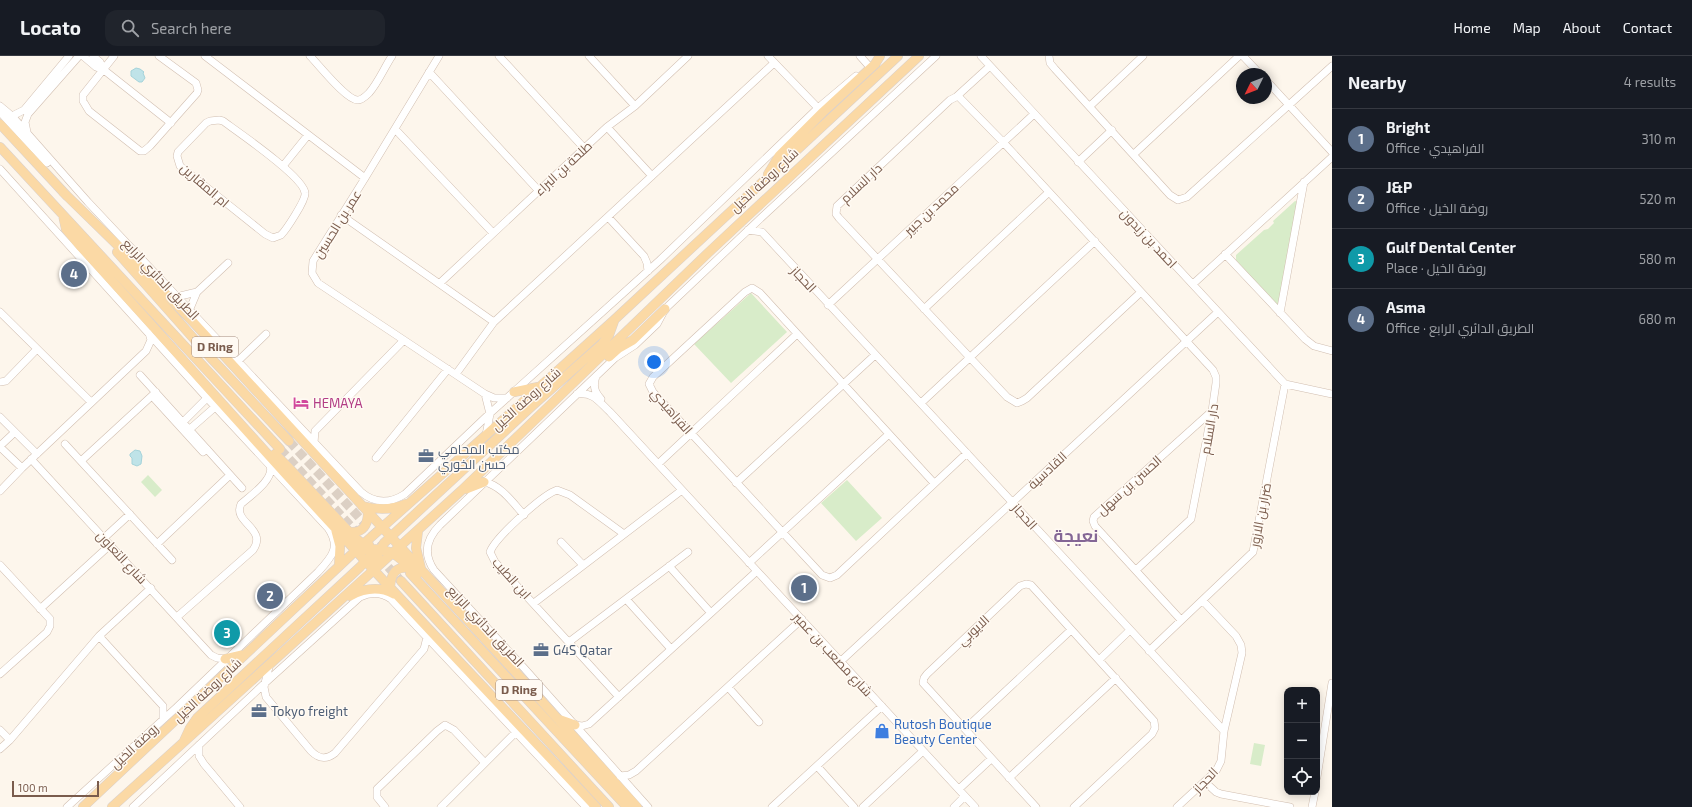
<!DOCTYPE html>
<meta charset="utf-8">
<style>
:root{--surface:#171b24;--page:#20242c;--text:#f1f3f6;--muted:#9ea1a6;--line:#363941;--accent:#8c9099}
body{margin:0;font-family:"Exo 2",Cairo,sans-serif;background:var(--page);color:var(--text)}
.controls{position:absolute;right:12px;bottom:12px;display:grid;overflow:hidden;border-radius:8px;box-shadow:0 2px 10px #0003}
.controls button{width:36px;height:36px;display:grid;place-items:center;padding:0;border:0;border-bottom:1px solid var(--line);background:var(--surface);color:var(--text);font:20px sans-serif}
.compass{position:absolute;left:1236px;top:12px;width:36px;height:36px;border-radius:50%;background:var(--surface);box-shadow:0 2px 10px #0003;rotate:227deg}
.scale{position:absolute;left:12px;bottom:10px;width:87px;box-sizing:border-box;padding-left:4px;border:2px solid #7a5c4d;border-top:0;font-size:11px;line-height:14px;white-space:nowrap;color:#7a5c4d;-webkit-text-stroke:3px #fffaf3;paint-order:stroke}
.you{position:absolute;left:654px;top:306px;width:14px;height:14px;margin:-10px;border:3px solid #fff;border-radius:50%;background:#1a73e8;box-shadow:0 0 0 6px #1a73e833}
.badge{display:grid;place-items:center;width:26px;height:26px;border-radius:50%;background:var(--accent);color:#fff;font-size:13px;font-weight:700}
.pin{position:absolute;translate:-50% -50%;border:2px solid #fff;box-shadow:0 1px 4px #0006}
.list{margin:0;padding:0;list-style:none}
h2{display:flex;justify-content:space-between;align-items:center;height:52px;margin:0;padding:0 16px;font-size:17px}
h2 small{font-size:13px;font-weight:400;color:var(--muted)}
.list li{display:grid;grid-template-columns:26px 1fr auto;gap:12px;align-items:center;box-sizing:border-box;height:60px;padding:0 16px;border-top:1px solid var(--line)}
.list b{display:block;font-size:15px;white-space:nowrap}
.list p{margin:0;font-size:13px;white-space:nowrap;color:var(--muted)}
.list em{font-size:13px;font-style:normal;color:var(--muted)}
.icon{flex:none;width:22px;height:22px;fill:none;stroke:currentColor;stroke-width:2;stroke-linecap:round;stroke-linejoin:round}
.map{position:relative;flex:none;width:1332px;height:751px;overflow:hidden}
header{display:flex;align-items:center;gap:24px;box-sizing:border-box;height:56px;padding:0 20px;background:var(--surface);border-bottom:1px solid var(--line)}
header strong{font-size:19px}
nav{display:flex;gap:22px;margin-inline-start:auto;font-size:14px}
.search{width:280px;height:36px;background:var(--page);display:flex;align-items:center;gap:10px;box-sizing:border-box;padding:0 14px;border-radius:12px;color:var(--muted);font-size:15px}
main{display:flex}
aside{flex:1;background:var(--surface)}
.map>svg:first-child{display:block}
.green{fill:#d8ecc9}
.water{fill:#bfe3e8;stroke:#a5d3da}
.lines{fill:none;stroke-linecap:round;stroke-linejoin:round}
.major-tunnel{stroke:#dcd0c4;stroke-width:9;stroke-dasharray:9 4.5;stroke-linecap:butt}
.minor-casing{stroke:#d1beb0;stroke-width:8}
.major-casing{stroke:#dad1cd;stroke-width:10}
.minor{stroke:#fff;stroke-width:7}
.major{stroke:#fbd9a5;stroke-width:9}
.labels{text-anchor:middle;stroke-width:3;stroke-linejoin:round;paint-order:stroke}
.shield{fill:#fffaf3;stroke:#a28b7f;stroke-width:1}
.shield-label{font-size:12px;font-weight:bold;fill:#7a5c4d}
.street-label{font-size:13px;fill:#7a5c4d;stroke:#fffaf3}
.hotel-label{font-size:13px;fill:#b23c85;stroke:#fffaf3;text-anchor:start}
.service-label{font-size:13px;fill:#4e5e75;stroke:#fffaf3;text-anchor:start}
.shop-label{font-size:13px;fill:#366cbe;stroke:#fffaf3;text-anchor:start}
.district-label{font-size:17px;font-weight:bold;fill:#846695;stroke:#fffaf3}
</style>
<header>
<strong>Locato</strong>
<div class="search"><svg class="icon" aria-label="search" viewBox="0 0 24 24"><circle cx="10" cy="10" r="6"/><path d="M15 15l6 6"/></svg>Search here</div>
<nav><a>Home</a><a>Map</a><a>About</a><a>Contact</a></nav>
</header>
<main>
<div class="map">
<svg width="1332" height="751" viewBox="0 0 1332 751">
<rect width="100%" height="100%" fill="#fdf6ec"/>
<path class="green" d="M 1295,145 L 1299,146 L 1280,247 L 1277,250 L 1236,204 L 1236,199 L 1264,174 L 1268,173 L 1274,167 L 1273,165 Z
M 751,237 L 787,276 L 731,327 L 694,288 Z
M 148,419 L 162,434 L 155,441 L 141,426 Z
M 847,424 L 882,462 L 856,485 L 821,447 Z
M 1254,687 L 1265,689 L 1261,710 L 1250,708 Z"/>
<path class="water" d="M 136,12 L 140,13 L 144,16 L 143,17 L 145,22 L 142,26 L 139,26 L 131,20 L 131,15 Z
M 135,394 L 140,395 L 142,400 L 141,408 L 137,410 L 132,408 L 132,402 L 130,400 L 130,398 Z"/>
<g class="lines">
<path class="major-tunnel" d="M 289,385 L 388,493
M 280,393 L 359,479
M 379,501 L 401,525"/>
<defs>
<path id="minor" d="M 83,0 L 96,11 L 104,14 L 171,67
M 93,0 L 100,6 L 104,14
M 114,0 L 83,39 L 83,45 L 89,55 L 140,95 L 144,95 L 150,90 L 197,37 L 198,34 L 196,27 L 159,0
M 205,0 L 365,122
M 310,0 C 319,9 347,45 358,44 C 362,44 366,40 369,37 C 378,27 384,12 392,0
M 439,0 L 365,122 L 313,205 L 312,217 L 318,227 L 485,338 L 494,342 L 507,342
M 499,0 L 584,92
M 589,0 L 635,50
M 768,0 L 818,52
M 860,0 L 868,9
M 981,0 L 1285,328 L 1332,338
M 1049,0 L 1050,7 L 1055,13 L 1170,139 L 1178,144 L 1187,141 L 1332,10
M 1243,0 L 1260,18
M 429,16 L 539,135
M 1266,24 L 1332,96
M 956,41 L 990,10
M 0,50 L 12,60 L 88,146 L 361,436 C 375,448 391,447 405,438 L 487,360 L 660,204 L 818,52 L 856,20
M 1090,50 L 1143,0
M 0,56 L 47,107
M 12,60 L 24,54 L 69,0
M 219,64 L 223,65 C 238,76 304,121 305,137 C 306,144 286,174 281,179 L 273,182 L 265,178 L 180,110 L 177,100 L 178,96 L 206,67 L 210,65 Z
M 607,71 L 652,120
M 395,73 L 493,177
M 27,76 L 25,66 L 28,58 L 79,0
M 1134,98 L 1239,0
M 1078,106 L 1112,74
M 283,110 L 308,79
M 0,113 L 207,342 L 328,472 C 341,491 332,501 318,516 L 177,651 L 67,751
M 341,159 L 494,266
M 608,161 L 644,200 L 647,207 L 648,215
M 748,174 L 762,176 L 1224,675
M 1225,198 L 1305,283 L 1314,290 L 1332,295
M 440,227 L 607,71 L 635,50 L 688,0
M 1193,228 L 1332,101
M 176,241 L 197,236
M 828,249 L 1034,58
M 924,253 L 1049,136
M 189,255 L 197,236 L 228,207
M 0,256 L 91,346
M 1280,257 L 1304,126
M 234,304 L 238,305 L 266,278
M 456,318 L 494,266 L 774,7
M 140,319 L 242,432
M 596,320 C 593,330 594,335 601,343
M 0,326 L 6,325 L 37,293
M 485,338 L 490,358 L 486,379
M 577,338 C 594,336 599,346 610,356 L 975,751
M 152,340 L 203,396 L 207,393
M 921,347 L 1095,185
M 0,361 L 37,398
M 183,366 L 207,342
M 190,373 L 215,351
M 314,387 L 315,375 L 403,285
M 65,388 L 172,504
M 0,390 L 15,376
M 0,391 L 22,412
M 376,402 L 448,313
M 31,403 L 211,599 L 217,602 L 225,603
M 81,405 L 156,336
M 658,408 L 797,278
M 484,426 C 501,429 513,447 524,459
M 736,427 L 875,299
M 934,427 L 760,237 L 752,232 L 745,236 L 653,321 L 649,328 L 653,336 L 822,519 L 830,522 L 837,519 L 967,397
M 0,435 L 22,412 L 146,295 L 151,284 L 149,277
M 104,482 L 130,458
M 561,486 L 583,509
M 157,488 L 230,419
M 749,507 L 889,378
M 0,509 L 50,563 L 50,570 L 47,576 L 0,618
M 669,510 L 711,557
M 1136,514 L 1191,463 L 1212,355 L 1216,327 L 1216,321 L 1213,314 L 1003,86 L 959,41 L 956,41 L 950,44 L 837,150 L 836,158 L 839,162 L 1007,341 L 1017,347 L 1022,345 L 1027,342 L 1141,236
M 626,543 L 671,593
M 534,547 L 682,434
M 40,553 L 110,489
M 177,561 L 253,494 C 268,472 232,467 241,448 C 250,440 275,423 270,410
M 1181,564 L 1095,470 L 1093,465 L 1094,461 L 1212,355
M 99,580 L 163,650 L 163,663
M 569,586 L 688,496
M 1149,595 L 1253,496 L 1285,328
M 1099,604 L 1130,574
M 841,605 L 1218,256
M 269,611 L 264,631 L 266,641 L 311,695 C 319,703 326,704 335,697 L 424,593 L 427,581
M 728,631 L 759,666
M 619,641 L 495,506 L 490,496 C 495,482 542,439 557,434 L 570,439 L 624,478
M 575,669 L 582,670 L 589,668 L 757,515
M 965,673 L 1071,574
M 0,674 L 10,684
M 199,689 L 199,700 L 204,708 L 240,751
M 0,693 L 10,684 L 99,580 L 151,532
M 817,710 L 854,751
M 620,720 L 629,719 L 636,715 L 802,563
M 1317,721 L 1332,627
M 1009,722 L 1116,622
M 1205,726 L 1216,736 L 1221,738 L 1290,751
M 959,733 L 991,703
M 133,751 L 265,627 L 360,541 C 371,536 381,536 391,543 L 586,751
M 385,751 L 377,741 L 377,733 L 437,675 L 445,669 L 454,674 L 485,707
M 441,751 L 516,676
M 648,751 L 524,612 L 434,514 C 423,498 426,483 440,469 L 615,302 L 635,289 L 657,268 L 665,253 L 762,161 L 936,0
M 772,751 L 882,650
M 863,751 L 923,695
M 954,751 L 965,740
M 1036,751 L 923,627 L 924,622 L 927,618 L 1020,530 L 1026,528 L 1031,529 L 1154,665 L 1155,672 L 1152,678 L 1074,751
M 1177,751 L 1216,715 L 1221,705 L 1224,675 L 1242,597 L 1241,589 L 1236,580 L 1203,545
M 1312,751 L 1315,736"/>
<path id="major" d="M 0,68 L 67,140
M 0,91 L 280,393
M 768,118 L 779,100 L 823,56 L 875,8 L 880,0
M 63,136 L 144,215 L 194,267 L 521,622 L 637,751
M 63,159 L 66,173 L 81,191 C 166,284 249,379 335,472 C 421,566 509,658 596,751
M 117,196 L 210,301 L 289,385
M 609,301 L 619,292 L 633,284 L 665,253
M 514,336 L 538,331
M 275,398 L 289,412 L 354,481 L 363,488 L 369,489
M 466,433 L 484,426
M 362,450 C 377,454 392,454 406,448
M 336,475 L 340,490 L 339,510
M 418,475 L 416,492 L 421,513
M 350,476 C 363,477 368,469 368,456
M 356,494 C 390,491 394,495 417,519
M 374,514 L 377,500 L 384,487 L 532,350 L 602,288 L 609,279 L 614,265
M 410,517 L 627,751
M 401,525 L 609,751
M 390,531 C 391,518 396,509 410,512
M 350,540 C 365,532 379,530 394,538
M 225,603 L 242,599
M 558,663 L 575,669
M 184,685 L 190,672 L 197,662 L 360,511 L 370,500
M 83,751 L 351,499 L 504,363 L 614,264 L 898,0
M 112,751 L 462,434 L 709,196 L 919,0"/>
</defs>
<use href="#minor" class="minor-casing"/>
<use href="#major" class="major-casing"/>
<use href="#minor" class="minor"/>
<use href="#major" class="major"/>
</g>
<defs>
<symbol id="hotel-bare" viewBox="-9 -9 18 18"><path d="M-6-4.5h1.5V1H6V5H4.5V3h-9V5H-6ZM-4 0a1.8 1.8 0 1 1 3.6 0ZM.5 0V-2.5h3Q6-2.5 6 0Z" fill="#d1479c" stroke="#fffaf3" stroke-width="2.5" paint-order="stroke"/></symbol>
<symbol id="office-bare" viewBox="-9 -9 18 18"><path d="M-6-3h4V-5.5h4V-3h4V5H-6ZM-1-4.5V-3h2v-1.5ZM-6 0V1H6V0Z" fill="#5c6f8a" stroke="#fffaf3" stroke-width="2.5" paint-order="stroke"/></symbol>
<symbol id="shop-bare" viewBox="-9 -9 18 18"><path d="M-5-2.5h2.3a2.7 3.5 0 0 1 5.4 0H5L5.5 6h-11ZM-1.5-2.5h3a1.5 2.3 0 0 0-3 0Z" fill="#3f7fe0" stroke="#fffaf3" stroke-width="2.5" paint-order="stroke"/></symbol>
</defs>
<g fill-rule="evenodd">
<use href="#hotel-bare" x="290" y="336" width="22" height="22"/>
<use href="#office-bare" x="415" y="389" width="22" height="22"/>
<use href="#office-bare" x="530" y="583" width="22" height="22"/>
<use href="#office-bare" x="248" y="644" width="22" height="22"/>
<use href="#shop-bare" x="871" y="664" width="22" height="22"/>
</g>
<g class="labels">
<g class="shield">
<rect x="192" y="281" width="46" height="20" rx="3"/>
<rect x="496" y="624" width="46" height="20" rx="3"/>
</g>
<g class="shield-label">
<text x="215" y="295">D Ring</text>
<text x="519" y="638">D Ring</text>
</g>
<g class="street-label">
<text transform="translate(563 112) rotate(-43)" y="5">طلحة بن البراء</text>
<text transform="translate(764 124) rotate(-43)" y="5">شارع روضة الخيل</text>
<text transform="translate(861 127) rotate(-43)" y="5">دار السلام</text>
<text transform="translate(205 129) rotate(41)" y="5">ام المقارين</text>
<text transform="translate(931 153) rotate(-43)" y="5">محمد بن جبير</text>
<text transform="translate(337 168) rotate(-58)" y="5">عمر بن الحسين</text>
<text transform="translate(1149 182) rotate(47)" y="5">احمد بن زيدون</text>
<text transform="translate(161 223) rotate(47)" y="5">الطريق الدائري الرابع</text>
<text transform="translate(804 223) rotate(47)" y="5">الحجاز</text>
<text transform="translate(526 343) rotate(-42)" y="5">شارع روضة الخيل</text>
<text transform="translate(672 355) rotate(49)" y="5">الفراهيدي</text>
<text transform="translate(1209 373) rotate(-80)" y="5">دار السلام</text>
<text transform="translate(1047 414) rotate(-43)" y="5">القادسية</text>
<text transform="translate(1129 429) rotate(-42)" y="5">الحسن بن سهل</text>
<text transform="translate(1260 459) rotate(-79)" y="5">ضرار بن الازور</text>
<text transform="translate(1025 460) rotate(48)" y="5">الحجاز</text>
<text transform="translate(122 501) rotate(47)" y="5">شارع التعاون</text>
<text transform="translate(512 522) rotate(48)" y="5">ابن الطيب</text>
<text transform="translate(486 570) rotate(47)" y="5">الطريق الدائري الرابع</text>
<text transform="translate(973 574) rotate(-43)" y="5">الايوبي</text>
<text transform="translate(833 598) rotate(47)" y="5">شارع مصعب بن عمير</text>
<text transform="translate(207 634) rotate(-43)" y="5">شارع روضة الخيل</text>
<text transform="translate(134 690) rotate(-43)" y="5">روضة الخيل</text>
<text transform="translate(1205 724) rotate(-46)" y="5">الحجاز</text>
</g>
<g class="hotel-label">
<text x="313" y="352">HEMAYA</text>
</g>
<g class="service-label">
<text x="438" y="398">مكتب المحامي<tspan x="438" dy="15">حسن الخوري</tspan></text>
<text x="553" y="599">G4S Qatar</text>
<text x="271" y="660">Tokyo freight</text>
</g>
<g class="shop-label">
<text x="894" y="673">Rutosh Boutique<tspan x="894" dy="15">Beauty Center</tspan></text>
</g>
<g class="district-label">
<text x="1076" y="486">نعيجة</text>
</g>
</g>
</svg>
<div class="controls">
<button>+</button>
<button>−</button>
<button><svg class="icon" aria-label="locate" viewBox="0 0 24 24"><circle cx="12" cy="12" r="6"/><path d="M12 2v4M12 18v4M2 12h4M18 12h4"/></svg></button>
</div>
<svg class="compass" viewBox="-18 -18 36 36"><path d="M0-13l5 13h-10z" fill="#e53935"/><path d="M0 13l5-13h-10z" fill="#9ea1a6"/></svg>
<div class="scale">100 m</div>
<div class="you"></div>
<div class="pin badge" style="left:804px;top:532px;background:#5c6f8a">1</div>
<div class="pin badge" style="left:270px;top:540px;background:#5c6f8a">2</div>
<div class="pin badge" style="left:227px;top:577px;background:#0f9aa8">3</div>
<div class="pin badge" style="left:74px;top:218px;background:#5c6f8a">4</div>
</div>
<aside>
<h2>Nearby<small>4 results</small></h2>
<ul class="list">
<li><span class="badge" style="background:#5c6f8a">1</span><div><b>Bright</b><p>Office · الفراهيدي</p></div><em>310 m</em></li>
<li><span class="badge" style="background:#5c6f8a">2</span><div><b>J&amp;P</b><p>Office · روضة الخيل</p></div><em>520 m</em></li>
<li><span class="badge" style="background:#0f9aa8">3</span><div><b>Gulf Dental Center</b><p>Place · روضة الخيل</p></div><em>580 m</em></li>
<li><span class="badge" style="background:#5c6f8a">4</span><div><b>Asma</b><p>Office · الطريق الدائري الرابع</p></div><em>680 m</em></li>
</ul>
</aside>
</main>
